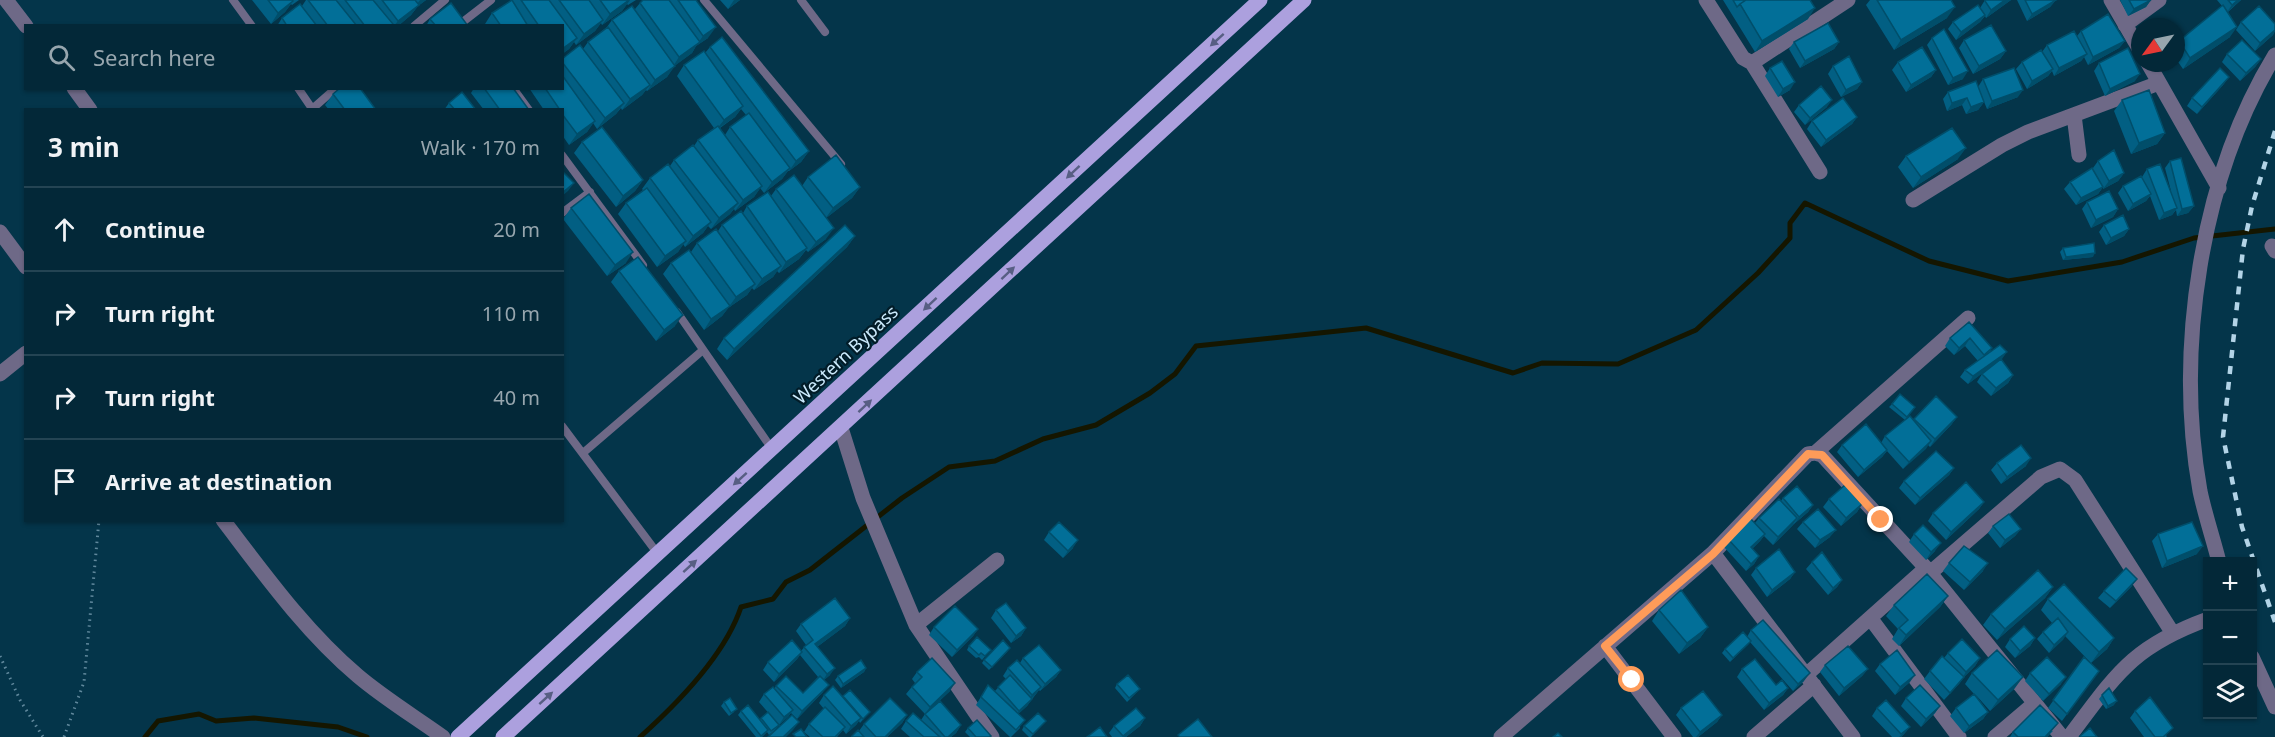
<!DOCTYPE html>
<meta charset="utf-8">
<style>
:root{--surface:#032838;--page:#0d3040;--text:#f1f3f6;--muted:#97a6ae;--line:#244453}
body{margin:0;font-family:"Noto Sans",sans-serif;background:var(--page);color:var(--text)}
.controls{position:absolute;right:18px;bottom:18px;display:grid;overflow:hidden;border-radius:0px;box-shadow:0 2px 4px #0004}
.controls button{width:54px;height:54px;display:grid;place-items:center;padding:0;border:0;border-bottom:2px solid var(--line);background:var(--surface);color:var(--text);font:30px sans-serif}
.compass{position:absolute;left:2131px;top:18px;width:54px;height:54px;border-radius:50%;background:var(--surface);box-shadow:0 2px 4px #0004;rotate:237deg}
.stop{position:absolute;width:18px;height:18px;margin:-14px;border:4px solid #fe9b59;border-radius:50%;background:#fff}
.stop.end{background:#fe9b59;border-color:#fff;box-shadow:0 2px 6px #0008}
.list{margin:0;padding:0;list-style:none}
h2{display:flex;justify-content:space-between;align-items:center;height:78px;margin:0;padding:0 24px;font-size:26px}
h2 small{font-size:20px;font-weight:400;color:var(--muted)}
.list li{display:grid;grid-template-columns:39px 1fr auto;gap:18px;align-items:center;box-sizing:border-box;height:84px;padding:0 24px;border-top:2px solid var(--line)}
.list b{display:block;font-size:22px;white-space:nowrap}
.list em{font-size:20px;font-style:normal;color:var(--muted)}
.icon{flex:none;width:33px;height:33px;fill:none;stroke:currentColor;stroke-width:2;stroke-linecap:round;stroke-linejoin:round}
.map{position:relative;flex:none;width:2275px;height:737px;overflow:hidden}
.search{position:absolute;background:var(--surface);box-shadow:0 2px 4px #0004;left:24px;top:24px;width:540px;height:66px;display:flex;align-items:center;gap:15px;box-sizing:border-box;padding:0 21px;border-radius:0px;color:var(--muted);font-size:22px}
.panel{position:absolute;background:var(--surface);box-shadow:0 2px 4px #0004;left:24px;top:108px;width:540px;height:414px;border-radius:0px}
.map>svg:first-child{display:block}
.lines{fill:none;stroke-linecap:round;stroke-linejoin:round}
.stream{stroke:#151600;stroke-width:5}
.path{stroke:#60889c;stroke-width:3;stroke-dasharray:1.5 4.5;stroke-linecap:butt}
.lane{stroke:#6e6987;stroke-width:8}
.street{stroke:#6e6987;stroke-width:15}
.primary{stroke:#aca0de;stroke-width:15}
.rail{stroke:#b3d4e7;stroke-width:4.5;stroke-dasharray:8 8;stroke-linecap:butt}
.wall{fill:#025f83;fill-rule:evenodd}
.shaded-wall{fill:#014e6a}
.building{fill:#026f98;stroke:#014e6a;stroke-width:1.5}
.oneway{fill:#575e83}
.route{stroke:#fe9b59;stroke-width:8}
.labels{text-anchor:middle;stroke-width:4.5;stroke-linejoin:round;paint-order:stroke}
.street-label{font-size:18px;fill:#cbeafc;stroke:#021c28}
</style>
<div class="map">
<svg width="2275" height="737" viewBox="0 0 2275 737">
<rect width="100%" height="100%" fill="#04354a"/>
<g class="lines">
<path class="stream" d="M 145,737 L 158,721 L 199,714 L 216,721 L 254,718 L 338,727 L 367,737
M 640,737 C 678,703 725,655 741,607 L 773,599 L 786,582 L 810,570 L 902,498 L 949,467 L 995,461 L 1043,439 L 1096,425 L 1150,393 L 1175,374 L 1196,346 L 1366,328 L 1513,373 L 1542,363 L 1618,364 L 1696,330 L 1758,273 L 1790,238 L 1790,223 L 1805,203 L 1929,261 L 2008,281 L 2122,262 L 2194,238 L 2275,229"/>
<path class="path" d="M 0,656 L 20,700 L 43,737
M 64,737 L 84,682 L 99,520"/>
<path class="lane" d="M 233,0 L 252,26
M 704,0 L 841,164
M 801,0 L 825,32
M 464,21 L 491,0
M 414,26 L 445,0
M 298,88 L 313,110
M 513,88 L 529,110
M 311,110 L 336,88
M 562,155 L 643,265
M 562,213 L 590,192
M 677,312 L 772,449
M 562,426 L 658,554
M 583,453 L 703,350"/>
<path class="street" d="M 6,0 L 26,26
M 1706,0 L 1743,58 L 1752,63 L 1820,172
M 2111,0 L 2140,50
M 2125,25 L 2159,0
M 1752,63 L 1848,0
M 2148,63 L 2219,188
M 74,88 L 90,110
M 2074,115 L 2079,155
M 1913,200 L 2002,145 L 2028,132 L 2159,83
M 0,232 L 26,267
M 2272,246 L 2275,251
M 0,374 L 26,353
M 841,428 L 863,498 L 916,625 L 992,737
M 1815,453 L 1822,455 L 1926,568 L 2062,737
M 223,520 C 265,575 305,631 358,676 C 384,698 415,717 443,737
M 1713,553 L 1853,737
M 2219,562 C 2213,538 2205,515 2200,491 C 2175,350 2200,178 2275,55
M 1930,573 L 2041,477 L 2060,469 L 2075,480 L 2172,632
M 1871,619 L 1959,737
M 916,625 L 997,560
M 1605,646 L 1674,737
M 2252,657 L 2275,707
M 1806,675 L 1926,568
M 1501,737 L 1713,553 L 1808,454 L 1815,453 L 1968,318
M 1754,737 L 1814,685
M 1995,737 L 2035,703
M 2069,737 C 2116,675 2131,647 2208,619"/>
<path class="primary" d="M 458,737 L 1260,0
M 503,737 L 1304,0"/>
<path class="rail" d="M 2275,131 L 2252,206 L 2243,249 L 2223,437 L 2242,527 L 2275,622"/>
</g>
<path class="wall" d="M 252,0 L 299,0 L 292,5 L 291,4 L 285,12 L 271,24 Z
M 306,0 L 426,0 L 418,6 L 411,15 L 398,26 L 277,26 L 282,18 L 302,6 Z
M 513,0 L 636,0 L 628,5 L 627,4 L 622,11 L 602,25 L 601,23 L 595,31 L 576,45 L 574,42 L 569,49 L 562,54 L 562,26 L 486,26 L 485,24 L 492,13 Z
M 643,0 L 696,0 L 708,38 L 696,46 L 692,53 L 674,66 L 667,77 L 647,91 L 646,90 L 642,95 L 622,110 L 621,108 L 616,114 L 597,129 L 593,123 L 587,132 L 569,145 L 562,135 L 562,110 L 544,110 L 529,88 L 562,88 L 562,59 L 583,49 L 588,42 L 607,27 L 612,20 L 635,9 L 640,3 Z
M 720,0 L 740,0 L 728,9 Z
M 1723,0 L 1810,0 L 1808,19 L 1755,52 Z
M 1870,0 L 1951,0 L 1947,18 L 1894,50 L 1866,5 Z
M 1985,0 L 2011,0 L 1986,18 L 1985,16 L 1980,22 L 1956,40 L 1948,29 L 1953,22 L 1980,8 Z
M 2017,0 L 2056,0 L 2050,7 L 2027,21 Z
M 2120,0 L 2151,0 L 2146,7 L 2128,16 Z
M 2217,0 L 2241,0 L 2228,12 L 2230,37 L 2183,69 L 2176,59 L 2176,44 L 2179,41 L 2222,6 Z
M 430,19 L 468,26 L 426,26 Z
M 2241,22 L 2275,24 L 2275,31 L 2273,35 L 2255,51 L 2236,30 Z
M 2081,31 L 2125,41 L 2119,48 L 2088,65 L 2084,57 L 2081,61 L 2054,76 L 2052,71 L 2048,76 L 2027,89 L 2016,69 L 2022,62 L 2042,52 L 2047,45 L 2077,36 Z
M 1932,38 L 1963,79 L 1948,85 L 1927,45 Z
M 1964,40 L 2006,51 L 2000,59 L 1973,74 L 1959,48 Z
M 1794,42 L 1839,42 L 1834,49 L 1800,68 L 1789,49 Z
M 710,47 L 809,151 L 801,162 L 789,171 L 788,171 L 782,179 L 764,193 L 760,188 L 754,197 L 735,211 L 734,209 L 730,214 L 711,229 L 708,226 L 703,233 L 685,247 L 683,244 L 678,252 L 657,267 L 618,214 L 626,203 L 643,190 L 642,189 L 650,178 L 670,166 L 674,160 L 694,146 L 698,140 L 714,128 L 677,76 L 684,65 L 705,53 ZM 741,109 L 746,115 L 730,127 L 725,135 L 720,128 L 735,117 Z
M 2227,54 L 2261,59 L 2255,67 L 2240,81 L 2222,62 Z
M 1898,62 L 1936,70 L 1931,77 L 1906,92 L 1892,70 Z
M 2099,63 L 2135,81 L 2105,96 L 2094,71 Z
M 1833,66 L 1862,82 L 1857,89 L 1841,97 L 1828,74 Z
M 1770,68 L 1790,90 L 1778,97 L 1765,76 Z
M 1983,79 L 2018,97 L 1987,109 L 1978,87 Z
M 2224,84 L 2197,114 L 2187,106 L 2192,98 Z
M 474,88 L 513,88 L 529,110 L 484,110 L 471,93 Z
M 1948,92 L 1984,102 L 1978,110 L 1966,114 L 1962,105 L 1947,111 L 1943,99 Z
M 333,94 L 376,110 L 329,110 L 325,105 Z
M 2122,100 L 2165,133 L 2157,144 L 2131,154 L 2114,111 Z
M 449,103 L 476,110 L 444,110 Z
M 1799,105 L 1827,107 L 1805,125 L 1794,112 Z
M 1857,117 L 1852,124 L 1821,147 L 1807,129 L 1812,121 Z
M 582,142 L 643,180 L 635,191 L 616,207 L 574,153 Z
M 1906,156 L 1958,159 L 1913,188 L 1898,167 Z
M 2098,161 L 2124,173 L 2118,181 L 2103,189 L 2103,187 L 2098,194 L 2076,205 L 2064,189 L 2070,182 L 2093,168 Z
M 2170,161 L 2194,206 L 2188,213 L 2177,216 L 2176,210 L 2172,215 L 2159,220 L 2150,196 L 2146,201 L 2128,211 L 2118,193 L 2123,186 L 2142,177 L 2147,169 L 2171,191 L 2165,168 Z
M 808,177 L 860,187 L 852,198 L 826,218 L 826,239 L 808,252 L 806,250 L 799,259 L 779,273 L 777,271 L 773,277 L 754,290 L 752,288 L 747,295 L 728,308 L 722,316 L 704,330 L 663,274 L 671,263 L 691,252 L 697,243 L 718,231 L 722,225 L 743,213 L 747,206 L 771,196 L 776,189 L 802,186 Z
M 2087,202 L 2118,209 L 2113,217 L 2091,228 L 2082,209 Z
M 571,208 L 626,263 L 607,276 L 563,219 Z
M 2104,225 L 2129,229 L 2124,236 L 2106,245 L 2099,232 Z
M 855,236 L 847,247 L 727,360 L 717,349 L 724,338 Z
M 2063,248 L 2093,257 L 2063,260 L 2060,252 Z
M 619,271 L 675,326 L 656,341 L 611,282 Z
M 1969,322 L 1992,348 L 1989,353 L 2001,360 L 2013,375 L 2008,383 L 1991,396 L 1977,382 L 1982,374 L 1986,370 L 1968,384 L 1960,377 L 1965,370 L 1978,361 L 1965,346 L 1954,355 L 1945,346 L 1950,338 Z
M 1936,396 L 1957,417 L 1951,425 L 1930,447 L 1928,445 L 1903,469 L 1887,451 L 1882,457 L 1858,477 L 1837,452 L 1842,445 L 1881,443 L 1885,436 L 1905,420 L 1889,407 L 1892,404 L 1915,407 L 1905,420 L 1913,420 Z
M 1997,463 L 2026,466 L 2001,484 L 1991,470 Z
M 1954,468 L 1949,475 L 1915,505 L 1899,488 L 1904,481 Z
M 1783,498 L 1813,505 L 1808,512 L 1794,524 L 1773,545 L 1764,536 L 1760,541 L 1752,549 L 1759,556 L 1754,564 L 1746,571 L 1723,546 L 1728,539 L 1755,523 L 1759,518 L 1781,501 Z
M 1829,499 L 1862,504 L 1857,512 L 1841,526 L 1823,507 Z
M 1984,502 L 1979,509 L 1946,540 L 1928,521 L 1933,513 Z
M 1803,522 L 1830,537 L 1815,548 L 1797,529 Z
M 1993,526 L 2021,529 L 2015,536 L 2000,548 L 1988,533 Z
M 1049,532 L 1073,548 L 1063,558 L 1044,540 Z
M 1914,534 L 1935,551 L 1926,560 L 1909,542 Z
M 2158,534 L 2197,554 L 2162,568 L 2152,541 Z
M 1812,562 L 1842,580 L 1837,587 L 1828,595 L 1806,569 Z
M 1949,563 L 1983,571 L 1964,590 L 1943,571 Z
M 1756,568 L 1795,572 L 1790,579 L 1767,597 L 1751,575 Z
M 2132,586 L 2110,608 L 2098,598 L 2104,591 Z
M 2053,587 L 2045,598 L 1997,640 L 1983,625 L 1991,614 Z
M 1948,596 L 1940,607 L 1899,646 L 1892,639 L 1898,629 L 1886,616 L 1894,605 Z
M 2048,599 L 2114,638 L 2107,649 L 2091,663 L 2065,636 L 2049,653 L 2037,639 L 2043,632 L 2052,623 L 2041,610 Z
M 996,610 L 1026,628 L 1021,636 L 1011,643 L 991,618 Z
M 1659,610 L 1708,627 L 1700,638 L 1679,654 L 1652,621 Z
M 850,618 L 845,626 L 817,647 L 830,675 L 824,680 L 823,692 L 797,719 L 791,713 L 788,717 L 779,725 L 759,702 L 764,694 L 774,689 L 776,686 L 803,693 L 818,677 L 800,655 L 797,659 L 774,682 L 763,670 L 768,662 L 801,651 L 806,645 L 796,631 L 801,624 Z
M 934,627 L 978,629 L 973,636 L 952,657 L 929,635 Z
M 1751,630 L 1804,681 L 1793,691 L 1750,642 L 1730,662 L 1722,653 L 1725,649 L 1747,637 Z
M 2035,638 L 2030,646 L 2015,658 L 2005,647 L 2010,639 Z
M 969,646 L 991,650 L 982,660 L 979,657 L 976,658 L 967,650 Z
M 1008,651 L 989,670 L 982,663 L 984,660 Z
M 1948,653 L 1980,658 L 1975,666 L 1964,677 L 1959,684 L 1944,700 L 1924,679 L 1930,671 L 1944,658 Z
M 2084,657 L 2099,671 L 2062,721 L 2048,708 Z
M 1023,658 L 1061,670 L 1056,677 L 1040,691 L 1039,690 L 1027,706 L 1018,714 L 1020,728 L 1011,737 L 1010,737 L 976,705 L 988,685 L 995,691 L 1006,679 L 1003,676 L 1008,668 L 1020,663 Z
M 1880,664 L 1910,682 L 1895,695 L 1875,671 Z
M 1825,665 L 1868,669 L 1862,676 L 1839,696 L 1820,672 Z
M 866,668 L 864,672 L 841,688 L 835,680 L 838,676 Z
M 1742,669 L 1776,685 L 1788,688 L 1783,695 L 1764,710 L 1737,677 Z
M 917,672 L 950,691 L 933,707 L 961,725 L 956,733 L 951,737 L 910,737 L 901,729 L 906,721 L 921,720 L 925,714 L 906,694 L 915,683 L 912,679 Z
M 1972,673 L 2015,688 L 1990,711 L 1975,694 L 1988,712 L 1983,719 L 1964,733 L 1950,716 L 1956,708 L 1974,694 L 1965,684 Z
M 2030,673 L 2061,684 L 2043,701 L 2025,681 Z
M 1117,684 L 1140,689 L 1127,702 L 1115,688 Z
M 824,695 L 842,697 L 870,712 L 860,723 L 859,721 L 856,725 L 846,734 L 843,730 L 837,737 L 810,737 L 804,732 L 809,724 L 824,709 L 819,703 Z
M 2102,695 L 2114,705 L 2106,709 L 2099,699 Z
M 1906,698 L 1940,706 L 1935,713 L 1921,727 L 1901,706 Z
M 724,702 L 734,712 L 729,716 L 721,706 Z
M 1681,708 L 1722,715 L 1717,722 L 1698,737 L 1693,737 L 1676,715 Z
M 1877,708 L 1910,727 L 1904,734 L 1901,737 L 1892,737 L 1872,716 Z
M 741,711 L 760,720 L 761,718 L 779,725 L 776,729 L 769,735 L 767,732 L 762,737 L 756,737 L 738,715 Z
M 2135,711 L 2167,736 L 2166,737 L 2144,737 L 2130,718 Z
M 907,715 L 902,723 L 887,737 L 851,737 L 858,730 L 859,731 L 864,724 Z
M 1145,718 L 1140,726 L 1126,737 L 1112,737 L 1109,733 L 1114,726 Z
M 1046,721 L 1031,737 L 1029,737 L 1022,730 L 1024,726 Z
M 968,728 L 990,737 L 970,737 L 965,732 Z
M 2053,731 L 2047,737 L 2010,737 L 2013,732 Z"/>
<path class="shaded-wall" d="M 420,0 L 426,0 L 418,6 L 411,15 L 398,26 L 394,26 L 398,21 L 415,7 Z
M 630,0 L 622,11 L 602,25 L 610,14 Z
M 734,0 L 740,0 L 728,9 Z
M 2005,0 L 2011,0 L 1986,18 L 1991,10 Z
M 2056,0 L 2050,7 L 2027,21 L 2032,14 Z
M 2151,0 L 2146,7 L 2128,16 L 2134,9 Z
M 2238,0 L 2241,0 L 2227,12 L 2232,5 Z
M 293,1 L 285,12 L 271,24 L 278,13 Z
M 1955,7 L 1947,18 L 1894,50 L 1901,40 Z
M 1815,8 L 1808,19 L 1755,52 L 1762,41 Z
M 1985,15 L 1980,22 L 1956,40 L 1961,32 Z
M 603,20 L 595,31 L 576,45 L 584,34 Z
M 716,27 L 708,38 L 696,46 L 692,53 L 672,68 L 679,57 L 698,43 L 703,36 Z
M 2237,27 L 2230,37 L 2183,69 L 2190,58 Z
M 2275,30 L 2273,35 L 2255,51 L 2260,43 Z
M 577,38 L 569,49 L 562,54 L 562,49 Z
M 2125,41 L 2119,48 L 2088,65 L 2093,57 Z
M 1839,42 L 1834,49 L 1800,68 L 1805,61 Z
M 2006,51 L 2000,59 L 1973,74 L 1979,66 Z
M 2087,54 L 2081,61 L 2054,76 L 2059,68 Z
M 2261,59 L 2255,67 L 2240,81 L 2246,73 Z
M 675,66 L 667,77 L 647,91 L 655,80 Z
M 2053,69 L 2048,76 L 2027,89 L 2032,81 Z
M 1936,70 L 1931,77 L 1906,92 L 1911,85 Z
M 1968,71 L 1963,79 L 1948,85 L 1953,78 Z
M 2140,74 L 2135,81 L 2105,96 L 2110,89 Z
M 2229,77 L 2224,84 L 2197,114 L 2202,107 Z
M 1795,82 L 1790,90 L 1778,97 L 1783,89 Z
M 1862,82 L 1857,89 L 1841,97 L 1846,90 Z
M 650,85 L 642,95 L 622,110 L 630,99 Z
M 2023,90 L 2018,97 L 1987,109 L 1992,101 Z
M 1967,98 L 1962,105 L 1947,111 L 1952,103 Z
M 1832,100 L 1827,107 L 1805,125 L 1810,118 Z
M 1984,102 L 1978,110 L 1966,114 L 1971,107 Z
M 624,103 L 616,114 L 597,129 L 605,118 Z
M 743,106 L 735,117 L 716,130 L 724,120 Z
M 1857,117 L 1852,124 L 1821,147 L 1826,140 Z
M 595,121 L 587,132 L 569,145 L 577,134 Z
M 2165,133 L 2157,144 L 2131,154 L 2139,143 Z
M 1966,148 L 1958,159 L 1913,188 L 1921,177 Z
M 809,151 L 801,162 L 789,171 L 796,161 Z
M 790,168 L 782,179 L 764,193 L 772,182 Z
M 2124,173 L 2118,181 L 2103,189 L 2109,181 Z
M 643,180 L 635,191 L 616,207 L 623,196 Z
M 574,183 L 568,191 L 562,196 L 562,193 Z
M 762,186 L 754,197 L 735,211 L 743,200 Z
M 860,187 L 852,198 L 825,219 L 833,208 Z
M 2103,187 L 2098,194 L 2076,205 L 2081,198 Z
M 2151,194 L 2146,201 L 2128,211 L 2133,204 Z
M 738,203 L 730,214 L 711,229 L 719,218 Z
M 2194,206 L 2188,213 L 2177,216 L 2182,209 Z
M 2177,208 L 2172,215 L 2159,220 L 2164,213 Z
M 2118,209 L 2113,217 L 2091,228 L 2096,220 Z
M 711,222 L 703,233 L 685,247 L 693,236 Z
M 834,228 L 826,239 L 808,252 L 816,242 Z
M 2129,229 L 2124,236 L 2106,245 L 2111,238 Z
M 855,236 L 847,247 L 727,360 L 734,349 Z
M 686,241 L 678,252 L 657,267 L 665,256 Z
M 807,248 L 799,259 L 779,273 L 786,262 Z
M 633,252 L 626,263 L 607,276 L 615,265 Z
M 2095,253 L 2093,257 L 2063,260 L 2066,257 Z
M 781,266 L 773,277 L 754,290 L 762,279 Z
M 755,284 L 747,295 L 728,308 L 736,297 Z
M 730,306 L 722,316 L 704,330 L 711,319 Z
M 683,315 L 675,326 L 656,341 L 664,330 Z
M 1970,338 L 1965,346 L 1954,355 L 1959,348 Z
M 2007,352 L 2002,359 L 1968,384 L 1973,376 Z
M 2013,375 L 2008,383 L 1991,396 L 1996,388 Z
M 1957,417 L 1951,425 L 1930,447 L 1935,439 Z
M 1931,441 L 1926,449 L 1903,469 L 1909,462 Z
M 1887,450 L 1882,457 L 1858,477 L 1864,470 Z
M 2031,458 L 2026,466 L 2001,484 L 2007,477 Z
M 1954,468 L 1949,475 L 1915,505 L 1920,498 Z
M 1984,502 L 1979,509 L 1946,540 L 1951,532 Z
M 1862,504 L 1857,512 L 1841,526 L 1846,518 Z
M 1813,505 L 1808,512 L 1794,524 L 1799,517 Z
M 1797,518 L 1792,526 L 1773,545 L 1778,537 Z
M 2021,529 L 2015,536 L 2000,548 L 2005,540 Z
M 1836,530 L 1830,537 L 1815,548 L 1820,540 Z
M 1765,534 L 1760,541 L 1745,555 L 1751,547 Z
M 1078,540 L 1073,548 L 1063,558 L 1068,551 Z
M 1941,543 L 1935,551 L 1926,560 L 1931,552 Z
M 2203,546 L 2197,554 L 2162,568 L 2167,561 Z
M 1759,556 L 1754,564 L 1746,571 L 1751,564 Z
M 1988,563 L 1983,571 L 1964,590 L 1970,582 Z
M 1795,572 L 1790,579 L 1767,597 L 1772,590 Z
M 2137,579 L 2132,586 L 2110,608 L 2116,601 Z
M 1842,580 L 1837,587 L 1828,595 L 1833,588 Z
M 2053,587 L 2045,598 L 1997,640 L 2005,629 Z
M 1948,596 L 1940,607 L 1899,646 L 1906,635 Z
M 850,618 L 845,626 L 810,652 L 815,644 Z
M 1708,627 L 1700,638 L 1679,654 L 1687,643 Z
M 1026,628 L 1021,636 L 1011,643 L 1016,636 Z
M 978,629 L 973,636 L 952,657 L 957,650 Z
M 2068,632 L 2063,640 L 2049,653 L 2054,645 Z
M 2035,638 L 2030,646 L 2015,658 L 2020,651 Z
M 2114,638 L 2107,649 L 2091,663 L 2099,652 Z
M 1751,641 L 1748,645 L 1730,662 L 1733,658 Z
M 802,652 L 797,659 L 774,682 L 779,674 Z
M 1980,658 L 1975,666 L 1961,680 L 1966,672 Z
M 835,668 L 830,675 L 822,682 L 827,674 Z
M 866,668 L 864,672 L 841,688 L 843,684 Z
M 1868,669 L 1862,676 L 1839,696 L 1844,688 Z
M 1061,670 L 1056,677 L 1040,691 L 1045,684 Z
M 1810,673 L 1804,681 L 1793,691 L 1798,684 Z
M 1915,675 L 1910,682 L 1895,695 L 1900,687 Z
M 2023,677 L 2015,688 L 1990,711 L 1998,700 Z
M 2066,677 L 2061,684 L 2043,701 L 2049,694 Z
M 955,683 L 950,691 L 925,714 L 930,707 Z
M 829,685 L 823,692 L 797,719 L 802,711 Z
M 1041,687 L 1036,694 L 1027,703 L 1032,695 Z
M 1788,688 L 1783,695 L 1764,710 L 1769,703 Z
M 1032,699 L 1027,706 L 1014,718 L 1019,711 Z
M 2117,701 L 2114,705 L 2106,709 L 2108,706 Z
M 1940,706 L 1935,713 L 1921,727 L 1926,719 Z
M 793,710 L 788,717 L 779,725 L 784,717 Z
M 1988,712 L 1983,719 L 1964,733 L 1969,726 Z
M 907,715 L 902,723 L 887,737 L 885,737 Z
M 1722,715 L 1717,722 L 1698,737 L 1696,737 L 1700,732 Z
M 861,718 L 856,725 L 846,734 L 851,726 Z
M 1145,718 L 1140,726 L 1126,737 L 1123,737 Z
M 799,722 L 793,730 L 786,737 L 783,737 Z
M 2058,723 L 2047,737 L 2045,737 Z
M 961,725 L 956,733 L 951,737 L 948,737 Z
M 1910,727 L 1904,734 L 1901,737 L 1899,737 Z"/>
<path class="building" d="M 268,0 L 292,0 L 293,1 L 278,13 Z
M 308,0 L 336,0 L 357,26 L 328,26 Z
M 345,0 L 373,0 L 393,24 L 392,26 L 365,26 Z
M 382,0 L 415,0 L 419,5 L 398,21 Z
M 512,0 L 528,26 L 501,26 L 492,13 Z
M 521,0 L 549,0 L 577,38 L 562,49 L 562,26 L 539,26 Z
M 559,0 L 589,0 L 603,20 L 584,34 Z
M 600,0 L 629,0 L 610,14 Z
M 643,0 L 669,0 L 700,42 L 679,57 L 640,3 Z
M 678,0 L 696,0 L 716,27 L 703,36 Z
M 1733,0 L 1746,0 L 1740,4 L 1737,7 Z
M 1746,0 L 1810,0 L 1815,8 L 1762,41 L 1740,4 Z
M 1877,0 L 1951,0 L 1955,7 L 1901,40 Z
M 1985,0 L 2005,0 L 1991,10 L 1985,1 Z
M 2025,0 L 2056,0 L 2032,14 Z
M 2129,0 L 2151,0 L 2134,9 Z
M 2228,0 L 2238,0 L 2232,5 Z
M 451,3 L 468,26 L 436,26 L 430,19 Z
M 300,4 L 317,26 L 287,26 L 282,18 Z
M 1978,5 L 1985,15 L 1961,32 L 1953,22 Z
M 2223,5 L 2237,27 L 2190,58 L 2179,41 Z
M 632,6 L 675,66 L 655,80 L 612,20 Z
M 2259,6 L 2275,24 L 2275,30 L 2260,43 L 2241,22 Z
M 2108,14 L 2125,41 L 2093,57 L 2081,31 Z
M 1828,23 L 1839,42 L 1805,61 L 1794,42 Z
M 1991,25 L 2006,51 L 1979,66 L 1964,40 Z
M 608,27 L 650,85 L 630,99 L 588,42 Z
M 1944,29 L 1968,71 L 1953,78 L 1932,38 Z
M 2074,31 L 2087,54 L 2059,68 L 2047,45 Z
M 722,37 L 809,151 L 796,161 L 710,47 Z
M 2242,40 L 2261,59 L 2246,73 L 2227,54 Z
M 580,45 L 624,103 L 605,118 L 562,62 L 562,59 Z
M 1922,47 L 1936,70 L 1911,85 L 1898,62 Z
M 2128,48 L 2140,74 L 2110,89 L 2099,63 Z
M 2041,50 L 2053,69 L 2032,81 L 2022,62 Z
M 704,51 L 743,106 L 724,120 L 684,65 Z
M 1849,56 L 1862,82 L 1846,90 L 1833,66 Z
M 1782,61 L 1795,82 L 1783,89 L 1770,68 Z
M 2014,68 L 2023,90 L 1992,101 L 1983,79 Z
M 2220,68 L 2229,77 L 2202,107 L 2192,98 Z
M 562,75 L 595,121 L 577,134 L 562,114 L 562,110 L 560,110 L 545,88 L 562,88 Z
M 1976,81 L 1984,102 L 1971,107 L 1967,98 L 1952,103 L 1948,92 Z
M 1821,86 L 1832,100 L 1810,118 L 1799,105 Z
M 340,88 L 360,88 L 376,110 L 345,110 L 333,94 Z
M 484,88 L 513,88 L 529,110 L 500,110 Z
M 2149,90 L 2165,133 L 2139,143 L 2122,100 Z
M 462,92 L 476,110 L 455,110 L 449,103 Z
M 1843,98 L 1857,117 L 1826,140 L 1812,121 Z
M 749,113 L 790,168 L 772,182 L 730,127 Z
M 718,126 L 762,186 L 743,200 L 698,140 Z
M 602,127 L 643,180 L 623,196 L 582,142 Z
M 1952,128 L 1966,148 L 1921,177 L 1906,156 Z
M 693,145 L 738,203 L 719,218 L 674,160 Z
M 2114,150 L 2124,173 L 2109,181 L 2098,161 Z
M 836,155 L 860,187 L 833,208 L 808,177 Z
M 2181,158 L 2194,206 L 2182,209 L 2170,161 Z
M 668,164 L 711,222 L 693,236 L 650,178 Z
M 2160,164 L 2177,208 L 2164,213 L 2147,169 Z
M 2092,168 L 2103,187 L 2081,198 L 2070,182 Z
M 562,171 L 574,183 L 562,193 Z
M 794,175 L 834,228 L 816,242 L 776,189 Z
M 2141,176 L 2151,194 L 2133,204 L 2123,186 Z
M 647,188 L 686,241 L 665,256 L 626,203 Z
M 2109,191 L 2118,209 L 2096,220 L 2087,202 Z
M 768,192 L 807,248 L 786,262 L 747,206 Z
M 589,194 L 633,252 L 615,265 L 571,208 Z
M 741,211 L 781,266 L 762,279 L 722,225 Z
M 2123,215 L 2129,229 L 2111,238 L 2104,225 Z
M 845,225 L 855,236 L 734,349 L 724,338 Z
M 716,229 L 755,284 L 736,297 L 697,243 Z
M 2094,243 L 2095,253 L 2066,257 L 2063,248 Z
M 689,250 L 730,306 L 711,319 L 671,263 Z
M 638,257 L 683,315 L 664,330 L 619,271 Z
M 1969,322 L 1992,348 L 1984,355 L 1970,338 L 1959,348 L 1950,338 Z
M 2000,345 L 2007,352 L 1973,376 L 1965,370 Z
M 2001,359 L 2013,375 L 1996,388 L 1982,374 Z
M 1900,394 L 1915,407 L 1907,417 L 1892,404 Z
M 1936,396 L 1957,417 L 1935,439 L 1914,419 Z
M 1910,416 L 1931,441 L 1909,462 L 1885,436 Z
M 1866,424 L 1887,450 L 1864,470 L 1842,445 Z
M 2021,445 L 2031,458 L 2007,477 L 1997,463 Z
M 1936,451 L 1954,468 L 1920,498 L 1904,481 Z
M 1966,482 L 1984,502 L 1951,532 L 1933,513 Z
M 1845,485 L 1862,504 L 1846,518 L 1829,499 Z
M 1797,486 L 1813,505 L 1799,517 L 1783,498 Z
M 1779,499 L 1797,518 L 1778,537 L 1759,518 Z
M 1818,509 L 1836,530 L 1820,540 L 1803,522 Z
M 2009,514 L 2021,529 L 2005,540 L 1993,526 Z
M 1750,518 L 1765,534 L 1751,547 L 1759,556 L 1751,564 L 1728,539 Z
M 1059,522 L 1078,540 L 1068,551 L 1049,532 Z
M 2192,522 L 2203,546 L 2167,561 L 2158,534 Z
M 1923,525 L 1941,543 L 1931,552 L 1914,534 Z
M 1964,546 L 1988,563 L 1970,582 L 1949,563 Z
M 1779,549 L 1795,572 L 1772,590 L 1756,568 Z
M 1822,552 L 1842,580 L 1833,588 L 1812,562 Z
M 2126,568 L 2137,579 L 2116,601 L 2104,591 Z
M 2038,570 L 2053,587 L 2005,629 L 1991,614 Z
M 1927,574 L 1948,596 L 1906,635 L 1899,628 L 1908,620 L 1894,605 Z
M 2064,584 L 2114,638 L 2099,652 L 2048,599 Z
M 1681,590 L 1708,627 L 1687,643 L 1659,610 Z
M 835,598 L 850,618 L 815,644 L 835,668 L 827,674 L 804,647 L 813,640 L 801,624 Z
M 1006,603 L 1026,628 L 1016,636 L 996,610 Z
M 955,606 L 978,629 L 957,650 L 934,627 Z
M 2058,618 L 2068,632 L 2054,645 L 2043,632 Z
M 1763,620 L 1810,673 L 1798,684 L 1751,630 Z
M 2024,626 L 2035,638 L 2020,651 L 2010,639 Z
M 1743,632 L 1751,641 L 1733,658 L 1725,649 Z
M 977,637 L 991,650 L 985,656 L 981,653 L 979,655 L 969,646 Z
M 1962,639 L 1980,658 L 1966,672 L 1948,653 Z
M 792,640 L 802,652 L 779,674 L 768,662 Z
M 1003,640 L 1010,648 L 992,667 L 984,660 Z
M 1039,645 L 1061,670 L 1045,684 L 1023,658 Z
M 1848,646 L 1868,669 L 1844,688 L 1825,665 Z
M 1897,650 L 1915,675 L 1900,687 L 1880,664 Z
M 1997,650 L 2023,677 L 1998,700 L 1972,673 Z
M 1942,656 L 1964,677 L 1950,693 L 1930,671 Z
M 2047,657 L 2066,677 L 2049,694 L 2030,673 Z
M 2084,657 L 2099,671 L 2067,714 L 2053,700 Z
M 932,658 L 955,683 L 930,707 L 912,687 L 922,677 L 917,672 Z
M 1755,659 L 1776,685 L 1782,680 L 1788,688 L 1769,703 L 1742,669 Z
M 861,660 L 866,668 L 843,684 L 838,676 Z
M 1017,660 L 1041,687 L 1032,695 L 1008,668 Z
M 1010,675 L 1032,699 L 1019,711 L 998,687 Z
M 1128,675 L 1140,689 L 1129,698 L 1117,684 Z
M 786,676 L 803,693 L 820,676 L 829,685 L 802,711 L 776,686 Z
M 988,685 L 1025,720 L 1016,730 L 981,697 Z
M 1920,685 L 1940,706 L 1926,719 L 1906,698 Z
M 833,686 L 861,718 L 851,726 L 824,695 Z
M 773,687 L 793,710 L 784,717 L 764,694 Z
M 2109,688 L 2117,701 L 2108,706 L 2102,695 Z
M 850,690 L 870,712 L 863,719 L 843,696 Z
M 1703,691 L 1722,715 L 1700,732 L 1681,708 Z
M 1974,694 L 1988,712 L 1969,726 L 1956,708 Z
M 2150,697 L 2173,728 L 2163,737 L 2155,737 L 2135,711 Z
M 730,698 L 737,709 L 731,713 L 724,702 Z
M 890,698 L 907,715 L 885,737 L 876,737 L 864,724 Z
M 1886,700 L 1910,727 L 1901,734 L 1877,708 Z
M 940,701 L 961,725 L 948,737 L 945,737 L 925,714 Z
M 748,705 L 768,730 L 761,736 L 741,711 Z
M 2040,705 L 2058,723 L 2045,737 L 2018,737 L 2013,732 Z
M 825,707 L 845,727 L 835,737 L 823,737 L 809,724 Z
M 1136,708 L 1145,718 L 1123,736 L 1114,726 Z
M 768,712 L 779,725 L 771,731 L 761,718 Z
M 913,713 L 940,737 L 924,737 L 906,721 Z
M 1038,713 L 1046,721 L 1033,734 L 1024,726 Z
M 792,715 L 799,722 L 783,737 L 768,737 Z
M 1198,719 L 1212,737 L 1180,737 L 1178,735 Z
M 977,720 L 991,736 L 989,737 L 976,737 L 968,728 Z
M 1100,727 L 1107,737 L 1087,737 Z
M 2090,728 L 2097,737 L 2081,737 L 2080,736 Z
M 801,729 L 807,737 L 796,737 L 793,734 Z
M 858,730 L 864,737 L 853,737 L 852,736 Z
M 1558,733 L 1562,737 L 1553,737 Z"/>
<defs><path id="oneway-solid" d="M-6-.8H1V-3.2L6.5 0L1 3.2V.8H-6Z" transform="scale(1.5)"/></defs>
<g class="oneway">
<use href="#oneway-solid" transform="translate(1217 40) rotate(138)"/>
<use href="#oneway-solid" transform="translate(1073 172) rotate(137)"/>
<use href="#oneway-solid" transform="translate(1008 273) rotate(-43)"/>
<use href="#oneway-solid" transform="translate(930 304) rotate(137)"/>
<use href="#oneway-solid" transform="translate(865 406) rotate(-43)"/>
<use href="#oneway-solid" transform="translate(740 479) rotate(138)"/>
<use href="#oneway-solid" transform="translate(690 566) rotate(-42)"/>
<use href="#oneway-solid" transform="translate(546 698) rotate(-42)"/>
</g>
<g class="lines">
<path class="route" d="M 1632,680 L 1605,646 L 1713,554 L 1808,454 L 1822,455 L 1881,520"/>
</g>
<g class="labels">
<g class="street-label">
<text transform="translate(846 355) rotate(-43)" y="6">Western Bypass</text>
</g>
</g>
</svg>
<div class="controls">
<button>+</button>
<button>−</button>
<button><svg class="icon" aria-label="layers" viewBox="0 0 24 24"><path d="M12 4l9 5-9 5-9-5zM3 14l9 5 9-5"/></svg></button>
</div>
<svg class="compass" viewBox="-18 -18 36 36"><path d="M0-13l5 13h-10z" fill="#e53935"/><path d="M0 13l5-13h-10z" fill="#97a6ae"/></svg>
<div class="stop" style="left:1632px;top:680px"></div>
<div class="stop end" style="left:1881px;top:520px"></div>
<div class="search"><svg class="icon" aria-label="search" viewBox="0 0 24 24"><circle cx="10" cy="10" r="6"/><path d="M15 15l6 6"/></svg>Search here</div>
<section class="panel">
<h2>3 min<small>Walk · 170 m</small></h2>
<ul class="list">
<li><svg class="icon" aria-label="ahead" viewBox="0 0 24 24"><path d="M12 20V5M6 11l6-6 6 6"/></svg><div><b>Continue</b></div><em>20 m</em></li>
<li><svg class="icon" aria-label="right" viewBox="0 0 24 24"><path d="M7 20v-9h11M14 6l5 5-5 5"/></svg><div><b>Turn right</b></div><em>110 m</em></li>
<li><svg class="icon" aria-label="right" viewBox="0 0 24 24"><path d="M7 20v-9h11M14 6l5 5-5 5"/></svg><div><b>Turn right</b></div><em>40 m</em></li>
<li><svg class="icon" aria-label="arrive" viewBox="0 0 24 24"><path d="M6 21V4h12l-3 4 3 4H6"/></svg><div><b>Arrive at destination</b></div></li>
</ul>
</section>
</div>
